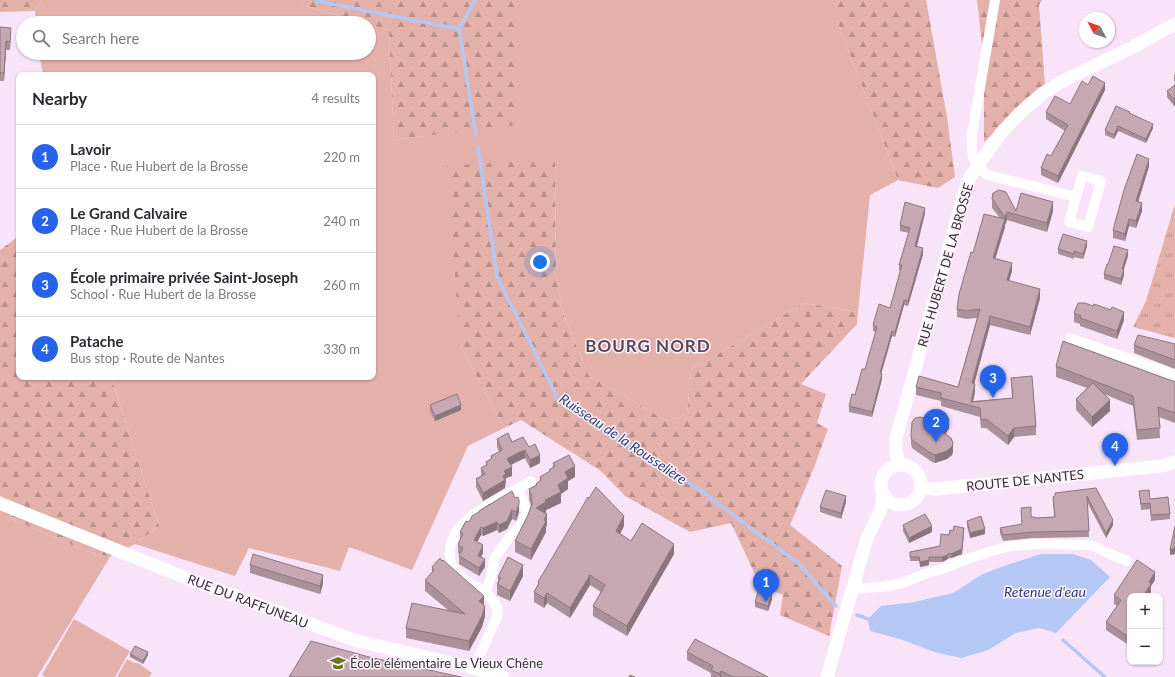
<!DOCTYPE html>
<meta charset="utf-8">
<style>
:root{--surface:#fff;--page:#f2f2f3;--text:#2b2b33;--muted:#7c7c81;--line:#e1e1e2;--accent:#2563eb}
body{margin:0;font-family:Lato,sans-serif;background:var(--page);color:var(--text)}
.controls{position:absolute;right:12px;bottom:12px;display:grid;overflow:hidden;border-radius:8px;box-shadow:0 1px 3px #0004}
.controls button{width:36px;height:36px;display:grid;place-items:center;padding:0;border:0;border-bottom:1px solid var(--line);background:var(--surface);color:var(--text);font:20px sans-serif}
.compass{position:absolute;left:1079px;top:12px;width:36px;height:36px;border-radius:50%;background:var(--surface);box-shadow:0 1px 3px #0004;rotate:311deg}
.you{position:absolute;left:540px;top:262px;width:14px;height:14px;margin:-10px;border:3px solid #fff;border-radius:50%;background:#1a73e8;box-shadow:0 0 0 6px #1a73e833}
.badge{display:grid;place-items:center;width:26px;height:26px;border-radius:50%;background:var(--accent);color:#fff;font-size:13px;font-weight:700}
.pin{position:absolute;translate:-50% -33px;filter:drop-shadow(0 1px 2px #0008)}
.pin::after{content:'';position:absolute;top:21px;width:14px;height:12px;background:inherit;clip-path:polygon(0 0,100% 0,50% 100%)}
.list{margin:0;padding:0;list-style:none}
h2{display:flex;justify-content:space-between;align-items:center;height:52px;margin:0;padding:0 16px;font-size:17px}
h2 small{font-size:13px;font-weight:400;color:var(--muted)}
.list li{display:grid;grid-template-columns:26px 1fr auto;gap:12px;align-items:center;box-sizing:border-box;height:64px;padding:0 16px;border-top:1px solid var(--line)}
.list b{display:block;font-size:15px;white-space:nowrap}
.list p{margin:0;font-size:13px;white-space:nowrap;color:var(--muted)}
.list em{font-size:13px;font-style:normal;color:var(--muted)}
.icon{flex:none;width:22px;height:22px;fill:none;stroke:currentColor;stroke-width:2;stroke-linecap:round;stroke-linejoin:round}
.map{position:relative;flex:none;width:1175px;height:677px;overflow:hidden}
.search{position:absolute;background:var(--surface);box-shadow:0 1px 3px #0004;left:16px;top:16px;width:360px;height:44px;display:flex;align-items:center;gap:10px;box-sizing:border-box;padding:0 14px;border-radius:22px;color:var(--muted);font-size:15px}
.panel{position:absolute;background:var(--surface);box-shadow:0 1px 3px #0004;left:16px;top:72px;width:360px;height:308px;border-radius:8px}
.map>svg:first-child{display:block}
.grass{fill:#e4b0aa}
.forest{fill:url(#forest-firs)}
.park{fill:url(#park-tufts)}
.water{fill:#b5c8f5}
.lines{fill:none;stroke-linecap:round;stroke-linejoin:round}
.stream{stroke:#b5c8f5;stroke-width:3.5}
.street{stroke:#fff;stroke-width:10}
.secondary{stroke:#fff;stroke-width:13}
.wall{fill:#aa9099}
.shaded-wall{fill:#8b767d}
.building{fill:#c6a8b2;stroke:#8b767d}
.labels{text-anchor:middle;stroke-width:3;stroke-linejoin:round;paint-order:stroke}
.street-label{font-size:13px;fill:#383038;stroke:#fef5fe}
.poi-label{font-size:13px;fill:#383038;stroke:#fef5fe;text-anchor:start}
.water-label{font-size:14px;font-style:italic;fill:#283d7e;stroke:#fef5fe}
.district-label{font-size:17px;font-weight:bold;letter-spacing:1px;fill:#5a4859;stroke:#fef5fe}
</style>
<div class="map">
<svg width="1175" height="677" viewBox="0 0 1175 677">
<defs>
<pattern id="forest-firs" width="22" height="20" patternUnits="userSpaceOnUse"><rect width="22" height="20" fill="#e4b0aa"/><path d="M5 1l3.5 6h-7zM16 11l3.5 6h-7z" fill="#ba908b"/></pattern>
<pattern id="park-tufts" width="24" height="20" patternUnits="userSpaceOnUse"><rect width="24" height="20" fill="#e4b0aa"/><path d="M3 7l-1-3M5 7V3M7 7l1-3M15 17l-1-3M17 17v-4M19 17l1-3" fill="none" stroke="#ba908b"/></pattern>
</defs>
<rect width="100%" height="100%" fill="#f9e3f9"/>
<path class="grass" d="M 42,0 L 303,0 L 302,5 L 365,23 L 36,23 L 35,11 Z
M 516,0 L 837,0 L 837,21 L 898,180 L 870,195 L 858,312 L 804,303 L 691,370 L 687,414 L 667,421 L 589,376 L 563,313 L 556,276 L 555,160 L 460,345 L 504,428 L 468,446 L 412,570 L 349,547 L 340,571 L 249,548 L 235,576 L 135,544 L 159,526 L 111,377 L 373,377 L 373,75 L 43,75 L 39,53 L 369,53 L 369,24 L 389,30 L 394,140 L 516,124 Z
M 0,514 L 86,551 L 110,557 L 37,677 L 0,677 Z
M 74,619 L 130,651 L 115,677 L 46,677 L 42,675 Z
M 127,659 L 134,663 L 138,663 L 152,673 L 149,677 L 117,677 Z"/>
<path class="forest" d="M 0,0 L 42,0 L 35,11 L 0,12 Z
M 303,0 L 516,0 L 516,125 L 394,140 L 389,30 L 369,24 L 369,23 L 365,23 L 302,5 Z
M 837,0 L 926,0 L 947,117 L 955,177 L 938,188 L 898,180 L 837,21 Z
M 977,0 L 1042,0 L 1039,5 L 1045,85 L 984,142 L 984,62 Z
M 555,159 L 556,276 L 563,313 L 589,376 L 667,421 L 687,414 L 691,370 L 804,303 L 858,312 L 857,324 L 801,384 L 826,394 L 817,423 L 828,429 L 815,465 L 790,525 L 842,566 L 829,636 L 780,615 L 783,595 L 760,585 L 731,523 L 690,532 L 625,496 L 601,471 L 521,420 L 504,428 L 460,345 L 447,166 Z
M 19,236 L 19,377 L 111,377 L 159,526 L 135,544 L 110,557 L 86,551 L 0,514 L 0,250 Z"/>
<path class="park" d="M 1175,204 L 1175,338 L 1133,327 L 1146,301 Z"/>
<path class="water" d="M 1041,554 L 1073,554 L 1091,560 L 1110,577 L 1056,633 L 1039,628 L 1016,633 L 988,650 L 961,658 L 934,652 L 900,639 L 870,631 L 868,619 L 881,606 L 914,602 L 953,593 L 981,575 L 1001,567 Z"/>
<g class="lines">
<path class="stream" d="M 317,0 L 317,1 L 459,29
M 475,0 L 459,29 L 476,135
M 478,147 L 497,276 L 558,399 L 697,488 L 799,564 L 836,606
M 857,615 L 868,619
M 1063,640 L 1105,677"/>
<path class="street" d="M 995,0 L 972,134 C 971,152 971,165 988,175 L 1076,197 L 1069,222 L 1088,227 L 1101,181 L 1082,176 L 1076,197
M 1070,338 L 1175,375
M 852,589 L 880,587 L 903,583 L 922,575 L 941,569 L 970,558 L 1005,547 L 1034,544 L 1091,545 L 1112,555 L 1127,561
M 485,592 L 490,581 L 495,557 L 508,539 L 522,524 L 526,513 L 525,506 L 517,489
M 474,668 L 496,619 L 498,611 C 496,605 493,599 488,595 C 480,587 468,584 460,576 C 445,563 448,543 459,528 C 463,522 470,518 475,513 L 531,481"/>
<path class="secondary" d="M881 485a20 20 0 1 1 40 0a20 20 0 1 1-40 0Z
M 900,465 L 896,452 L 896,438 L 963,197 L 970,177 L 1001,133 L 1020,113 L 1043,93 L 1063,81 L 1133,47 L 1175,24
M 922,488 L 936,489 L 1162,466 L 1175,462
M 0,503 L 4,505 L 194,581 L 357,641 L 474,668 L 503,677
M 827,677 L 867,538 L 881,509 L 883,493"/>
</g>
<path class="wall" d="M 0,27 L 11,36 L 10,50 L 6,50 L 4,81 L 0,81 Z
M 1175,74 L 1175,82 L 1174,80 L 1174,75 Z
M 1088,85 L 1105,90 L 1058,183 L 1041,175 L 1041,168 L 1051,156 L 1065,131 L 1046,119 L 1046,112 L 1070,104 Z
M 1175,85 L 1175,105 L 1174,106 L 1167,97 L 1167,91 Z
M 1130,113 L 1153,128 L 1146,143 L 1118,131 L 1114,139 L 1105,135 L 1105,130 Z
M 1149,166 L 1138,202 L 1142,211 L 1136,228 L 1129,226 L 1125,241 L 1113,238 L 1113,230 Z
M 992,199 L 1016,211 L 1053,211 L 1047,232 L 1007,220 L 1005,225 L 1005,224 L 1005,227 L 995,259 L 1012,271 L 1009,281 L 1040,298 L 1030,335 L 990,325 L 974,384 L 975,392 L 973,401 L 1012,398 L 1011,378 L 1036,426 L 1036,435 L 1014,437 L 1008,445 L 986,428 L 981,428 L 980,417 L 941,406 L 941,401 L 916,395 L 916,387 L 958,387 L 977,318 L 966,319 L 957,317 L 957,309 L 973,253 L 1000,218 L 992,208 Z
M 925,213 L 917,247 L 923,254 L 908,306 L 904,305 L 895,337 L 892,336 L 881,373 L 882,379 L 872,417 L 849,412 L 849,406 L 855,395 L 865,369 L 876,332 L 873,331 L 873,325 L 890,308 L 900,271 L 899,270 L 899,265 L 909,233 L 900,231 L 900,225 Z
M 1087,246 L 1083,259 L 1074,257 L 1074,259 L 1058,254 L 1058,249 Z
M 1128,256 L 1124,269 L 1124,275 L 1121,285 L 1104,279 L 1104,274 L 1108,264 Z
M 1074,313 L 1124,320 L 1117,339 L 1080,326 L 1080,324 L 1074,322 Z
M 1175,344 L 1175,369 L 1134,353 L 1134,345 Z
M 1056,366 L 1175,382 L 1175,423 L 1159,417 L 1160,438 L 1137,440 L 1133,406 L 1104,394 L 1110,411 L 1092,427 L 1076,410 L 1076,399 L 1087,388 L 1056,377 Z
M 430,405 L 461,410 L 435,421 L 430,411 Z
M 932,424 L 949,428 L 946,433 L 953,451 L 952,455 L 947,459 L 935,463 L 932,462 L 912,448 L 911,444 L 911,436 Z
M 497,439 L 512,442 L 529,447 L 540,463 L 530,468 L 525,458 L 511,465 L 512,476 L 506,478 L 505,488 L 483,501 L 476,487 L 476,479 L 481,476 L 481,468 L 486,465 L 486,462 L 491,459 L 491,456 L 499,452 L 497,447 Z
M 553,463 L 575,477 L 568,481 L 568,489 L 561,494 L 561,503 L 546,510 L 547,525 L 546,527 L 546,532 L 531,560 L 515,552 L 515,541 L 528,515 L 531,506 L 529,499 L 529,489 L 536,485 L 536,484 L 540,481 L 540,477 L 549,472 L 549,470 L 553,467 Z
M 1096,488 L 1113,525 L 1106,538 L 1087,502 L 1089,537 L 1033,538 L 1003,541 L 1000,533 L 1000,528 L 1022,525 L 1021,508 L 1031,517 L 1035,518 L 1054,517 L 1053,497 Z
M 1139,491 L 1150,499 L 1170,514 L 1170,519 L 1151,521 L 1150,509 L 1141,510 Z
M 846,502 L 841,519 L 820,512 L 820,507 Z
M 489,504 L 519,512 L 516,521 L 512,519 L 507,529 L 499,533 L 497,530 L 483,536 L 481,535 L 477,542 L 483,553 L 481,557 L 485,567 L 479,576 L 459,564 L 459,556 L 460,554 L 458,553 L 458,545 L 460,540 L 460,532 L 469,522 L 479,512 L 479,511 Z
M 967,521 L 985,534 L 970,538 L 967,526 Z
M 903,525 L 932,532 L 909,543 L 903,531 Z
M 624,526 L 620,534 L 631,541 L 674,554 L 627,636 L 593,616 L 593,606 L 601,592 L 590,585 L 570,618 L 547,603 L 544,608 L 534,602 L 534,592 L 538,585 L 538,582 Z
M 964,532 L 962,554 L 951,558 L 949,558 L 948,559 L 942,562 L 929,562 L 929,565 L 920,567 L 919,561 L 910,561 L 910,552 L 940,546 L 949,535 Z
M 250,565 L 323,584 L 320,594 L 250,573 Z
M 432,567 L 484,605 L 485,616 L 482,627 L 469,651 L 406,638 L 406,628 L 448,610 L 425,591 L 425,580 L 432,573 Z
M 523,576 L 510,601 L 497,595 L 497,584 L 498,582 L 498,577 Z
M 1155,580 L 1151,586 L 1151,592 L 1130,596 L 1130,640 L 1127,644 L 1106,630 L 1106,622 L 1117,606 L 1114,604 L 1114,595 Z
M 772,599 L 768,611 L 755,607 L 755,602 Z
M 687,652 L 768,677 L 711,677 L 711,673 L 687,660 Z
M 130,654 L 148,655 L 143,664 L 130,657 Z"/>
<path class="shaded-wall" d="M 6,41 L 6,50 L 4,81 L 4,73 Z
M 1105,83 L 1105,90 L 1058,183 L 1058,176 Z
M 1175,99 L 1175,105 L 1174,106 L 1174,100 Z
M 1153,124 L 1153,128 L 1146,143 L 1146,139 Z
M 1118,126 L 1118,131 L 1114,139 L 1114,135 Z
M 1149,159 L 1149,166 L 1136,209 L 1136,201 Z
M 1053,202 L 1053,211 L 1047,232 L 1047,223 Z
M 1142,203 L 1142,211 L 1136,228 L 1136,221 Z
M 925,208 L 925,213 L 915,252 L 915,246 Z
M 1007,212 L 1007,220 L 1005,225 L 1005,217 Z
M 1005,219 L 1005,227 L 993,266 L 993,258 Z
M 1129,219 L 1129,226 L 1125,241 L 1125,234 Z
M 1087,241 L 1087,246 L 1083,259 L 1083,254 Z
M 923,248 L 923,254 L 908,306 L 908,301 Z
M 1128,250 L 1128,256 L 1122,274 L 1122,269 Z
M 1012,263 L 1012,271 L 1007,288 L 1007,280 Z
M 1124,269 L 1124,275 L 1121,285 L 1121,279 Z
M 1040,289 L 1040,298 L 1030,335 L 1030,327 Z
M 904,300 L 904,305 L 895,337 L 895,332 Z
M 1124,312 L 1124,320 L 1117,339 L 1117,331 Z
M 990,316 L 990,325 L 972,392 L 972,383 Z
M 892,331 L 892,336 L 880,378 L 880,373 Z
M 882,374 L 882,379 L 872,417 L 872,412 Z
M 975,384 L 975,392 L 972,406 L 971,402 Z
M 1110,400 L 1110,411 L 1092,427 L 1092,417 Z
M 461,405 L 461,410 L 435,421 L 435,416 Z
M 949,420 L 949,428 L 942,439 L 942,431 Z
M 1014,428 L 1014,437 L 1008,445 L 1008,436 Z
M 953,443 L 953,451 L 952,455 L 947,459 L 935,463 L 935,455 Z
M 525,450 L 525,458 L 516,462 L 507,467 L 507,459 L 516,454 Z
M 540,455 L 540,463 L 530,468 L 530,460 Z
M 575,466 L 575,477 L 568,481 L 568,489 L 561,494 L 561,503 L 546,510 L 546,513 L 536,519 L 536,508 L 545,500 L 558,485 L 565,472 Z
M 512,467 L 512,476 L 506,478 L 505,488 L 483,501 L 483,493 L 504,471 Z
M 846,496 L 846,502 L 841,519 L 841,513 Z
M 519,504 L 519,512 L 516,521 L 516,512 Z
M 512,510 L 512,519 L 507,529 L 499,533 L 499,525 Z
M 547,514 L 547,525 L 546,527 L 546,532 L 531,560 L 531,549 Z
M 624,516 L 624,526 L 616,541 L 616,531 Z
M 1113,520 L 1113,525 L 1106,538 L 1106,533 Z
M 497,522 L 497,530 L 483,536 L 483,528 Z
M 932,526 L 932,532 L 909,543 L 909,538 Z
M 481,527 L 481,535 L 474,548 L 474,540 Z
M 964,528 L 962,554 L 951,558 L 951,554 Z
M 985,529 L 985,534 L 970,538 L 970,533 Z
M 674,544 L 674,554 L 627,636 L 627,626 Z
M 483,545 L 483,553 L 478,564 L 478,556 Z
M 1175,548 L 1175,554 L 1170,555 L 1170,550 Z
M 948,555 L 948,559 L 942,562 L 942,557 Z
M 485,559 L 485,567 L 479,576 L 479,568 Z
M 929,560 L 929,565 L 920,567 L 920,562 Z
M 523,565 L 523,576 L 510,601 L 510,591 Z
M 1155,572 L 1155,580 L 1151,586 L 1151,592 L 1149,596 L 1143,596 L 1149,582 Z
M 323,575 L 323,584 L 320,594 L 320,586 Z
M 590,575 L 590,585 L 570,618 L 570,608 Z
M 547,593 L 547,603 L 544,608 L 544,598 Z
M 772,593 L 772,599 L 768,611 L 768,606 Z
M 484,596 L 484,607 L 479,601 Z
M 485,606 L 485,616 L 482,627 L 469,651 L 469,641 Z
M 1130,632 L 1130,640 L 1127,644 L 1127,636 Z
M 148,652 L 148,655 L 143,664 L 143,661 Z
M 721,671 L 721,677 L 720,677 L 720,674 Z"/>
<path class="building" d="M 0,27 L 11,28 L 10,42 L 6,41 L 4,73 L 0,73 Z
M 1093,76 L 1105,83 L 1058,176 L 1041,168 L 1047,154 L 1051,156 L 1068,125 L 1046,112 L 1055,96 L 1070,104 L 1082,81 L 1088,85 Z
M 1175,85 L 1175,99 L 1174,100 L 1167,91 Z
M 1116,106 L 1130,112 L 1129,113 L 1153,124 L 1146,139 L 1118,126 L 1114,135 L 1105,130 Z
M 1137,154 L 1149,159 L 1136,201 L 1142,203 L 1136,221 L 1129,219 L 1125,234 L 1113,230 L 1124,190 Z
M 999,190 L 1006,192 L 1016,211 L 1021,193 L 1053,202 L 1047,223 L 1007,212 L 1005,217 L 992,199 L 993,193 Z
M 905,202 L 925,208 L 915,246 L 923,248 L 908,301 L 904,300 L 895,332 L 892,331 L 880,373 L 882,374 L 872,412 L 849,406 L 852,394 L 855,395 L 862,369 L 865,369 L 877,327 L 873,325 L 879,304 L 890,308 L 902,265 L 899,265 L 910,228 L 900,225 Z
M 984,214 L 1005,219 L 993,258 L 1012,263 L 1007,280 L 1040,289 L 1030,327 L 990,316 L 972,383 L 975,384 L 971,402 L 1013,398 L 1011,378 L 1032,376 L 1036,426 L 1014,428 L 1008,436 L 986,419 L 981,420 L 980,408 L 941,398 L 941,393 L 916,387 L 919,376 L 958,387 L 980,309 L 966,311 L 957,309 L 959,294 L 971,252 L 973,253 Z
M 1063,234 L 1087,241 L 1083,254 L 1074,251 L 1074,254 L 1058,249 Z
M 1114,246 L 1128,250 L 1122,269 L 1124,269 L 1121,279 L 1104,274 L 1107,264 L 1108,264 Z
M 1078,303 L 1085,303 L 1093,306 L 1094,304 L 1111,310 L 1112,307 L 1124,312 L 1117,331 L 1080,318 L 1081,316 L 1074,313 Z
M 1138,335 L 1175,344 L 1175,360 L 1134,345 Z
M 1063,341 L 1175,382 L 1175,413 L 1158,407 L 1160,428 L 1137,430 L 1133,396 L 1056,366 Z
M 1093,383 L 1110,400 L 1092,417 L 1076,399 Z
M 457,394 L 461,405 L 435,416 L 430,405 Z
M 945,413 L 949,420 L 942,431 L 951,438 L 953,443 L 952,447 L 947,451 L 935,455 L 932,454 L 912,440 L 911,436 L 912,422 L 915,418 L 920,417 L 924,418 L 932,424 L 940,415 Z
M 508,433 L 512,442 L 523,437 L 529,447 L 535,444 L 540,455 L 530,460 L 525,450 L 516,454 L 507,459 L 512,467 L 504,471 L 506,474 L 503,476 L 505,480 L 483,493 L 476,479 L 485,474 L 481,468 L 487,465 L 486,462 L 492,458 L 491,456 L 502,450 L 497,439 Z
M 569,455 L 575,466 L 565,472 L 568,478 L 558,485 L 561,492 L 545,500 L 546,502 L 536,508 L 547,514 L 544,520 L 546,521 L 531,549 L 515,541 L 528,515 L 532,504 L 531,494 L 529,489 L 537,485 L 536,484 L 541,480 L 540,477 L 550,471 L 549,470 L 555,466 L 553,463 Z
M 596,487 L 624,516 L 616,531 L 631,541 L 642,523 L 674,544 L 627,626 L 593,606 L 605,585 L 590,575 L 570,608 L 547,593 L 544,598 L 534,592 L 539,583 L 538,582 L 588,497 L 589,498 Z
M 1096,488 L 1113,520 L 1106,533 L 1087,496 L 1089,531 L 1033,532 L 1003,535 L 1000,528 L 1022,524 L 1021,508 L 1031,507 L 1031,517 L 1035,517 L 1035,518 L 1055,517 L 1053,497 L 1055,496 L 1055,493 Z
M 826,490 L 846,496 L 841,513 L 820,507 Z
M 1149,490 L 1150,499 L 1168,497 L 1170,514 L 1151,515 L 1150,503 L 1141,504 L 1139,491 Z
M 512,491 L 515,498 L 518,497 L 519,500 L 519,504 L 516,512 L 512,510 L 507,521 L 499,525 L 497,522 L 483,528 L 481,527 L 474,540 L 483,545 L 478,556 L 485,559 L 479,568 L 459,556 L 463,548 L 458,545 L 463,533 L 460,532 L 466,521 L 469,522 L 472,516 L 479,512 L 479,511 Z
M 925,514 L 932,526 L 909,538 L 903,525 Z
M 981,516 L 985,529 L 970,533 L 967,521 Z
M 954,526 L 964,528 L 962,549 L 951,554 L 949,553 L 948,555 L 942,557 L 929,557 L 929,560 L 920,562 L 919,557 L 910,557 L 910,552 L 940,546 L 941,534 L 949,535 L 950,530 L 953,531 Z
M 1175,526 L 1175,548 L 1170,550 Z
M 253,554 L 323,575 L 320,586 L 250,565 Z
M 508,557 L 523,565 L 510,591 L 497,584 L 501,578 L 498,577 Z
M 440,558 L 442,561 L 443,560 L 484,596 L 479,601 L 485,606 L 482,616 L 469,641 L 406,628 L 412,603 L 465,614 L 425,580 L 434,570 L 432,567 Z
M 1137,560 L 1155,572 L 1149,582 L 1151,584 L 1143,596 L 1130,596 L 1130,632 L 1127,636 L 1106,622 L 1121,600 L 1114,595 Z
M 759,589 L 772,593 L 768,606 L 755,602 Z
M 695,639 L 768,677 L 733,677 L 721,671 L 720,674 L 711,670 L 713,666 L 687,652 Z
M 311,641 L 369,657 L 461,677 L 289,677 Z
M 135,646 L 148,652 L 143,661 L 130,654 Z
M 630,675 L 635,677 L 629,677 Z"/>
<defs>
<symbol id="school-bare" viewBox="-9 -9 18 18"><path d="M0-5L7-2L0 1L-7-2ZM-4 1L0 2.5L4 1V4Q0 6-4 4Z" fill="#6d761f" stroke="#fef5fe" stroke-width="2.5" paint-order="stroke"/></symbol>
</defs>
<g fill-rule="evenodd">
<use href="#school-bare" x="327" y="652" width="22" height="22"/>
</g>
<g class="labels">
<g class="street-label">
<text transform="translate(945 265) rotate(-74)" y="5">RUE HUBERT DE LA BROSSE</text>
<text transform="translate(1025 480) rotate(-6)" y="5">ROUTE DE NANTES</text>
<text transform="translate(248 601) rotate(21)" y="5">RUE DU RAFFUNEAU</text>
</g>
<g class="poi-label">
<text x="350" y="668">École élémentaire Le Vieux Chêne</text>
</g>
<g class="water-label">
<text transform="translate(623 439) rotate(34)" y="5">Ruisseau de la Rousselière</text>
<text x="1045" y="597">Retenue d'eau</text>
</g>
<g class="district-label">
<text x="648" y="352">BOURG NORD</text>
</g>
</g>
</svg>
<div class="controls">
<button>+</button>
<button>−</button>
</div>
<svg class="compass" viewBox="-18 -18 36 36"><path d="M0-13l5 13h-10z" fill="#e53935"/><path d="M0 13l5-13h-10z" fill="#7c7c81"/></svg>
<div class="you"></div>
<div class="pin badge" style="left:766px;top:602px">1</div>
<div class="pin badge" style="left:936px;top:442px">2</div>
<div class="pin badge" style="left:993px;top:398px">3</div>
<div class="pin badge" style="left:1115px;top:466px">4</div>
<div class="search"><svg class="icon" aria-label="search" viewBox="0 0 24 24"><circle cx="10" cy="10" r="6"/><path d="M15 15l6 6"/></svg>Search here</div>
<section class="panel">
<h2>Nearby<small>4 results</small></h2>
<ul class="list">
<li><span class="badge">1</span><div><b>Lavoir</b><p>Place · Rue Hubert de la Brosse</p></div><em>220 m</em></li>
<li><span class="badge">2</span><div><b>Le Grand Calvaire</b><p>Place · Rue Hubert de la Brosse</p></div><em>240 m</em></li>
<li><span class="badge">3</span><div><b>École primaire privée Saint-Joseph</b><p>School · Rue Hubert de la Brosse</p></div><em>260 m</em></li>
<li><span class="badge">4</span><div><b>Patache</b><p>Bus stop · Route de Nantes</p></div><em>330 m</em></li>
</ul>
</section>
</div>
